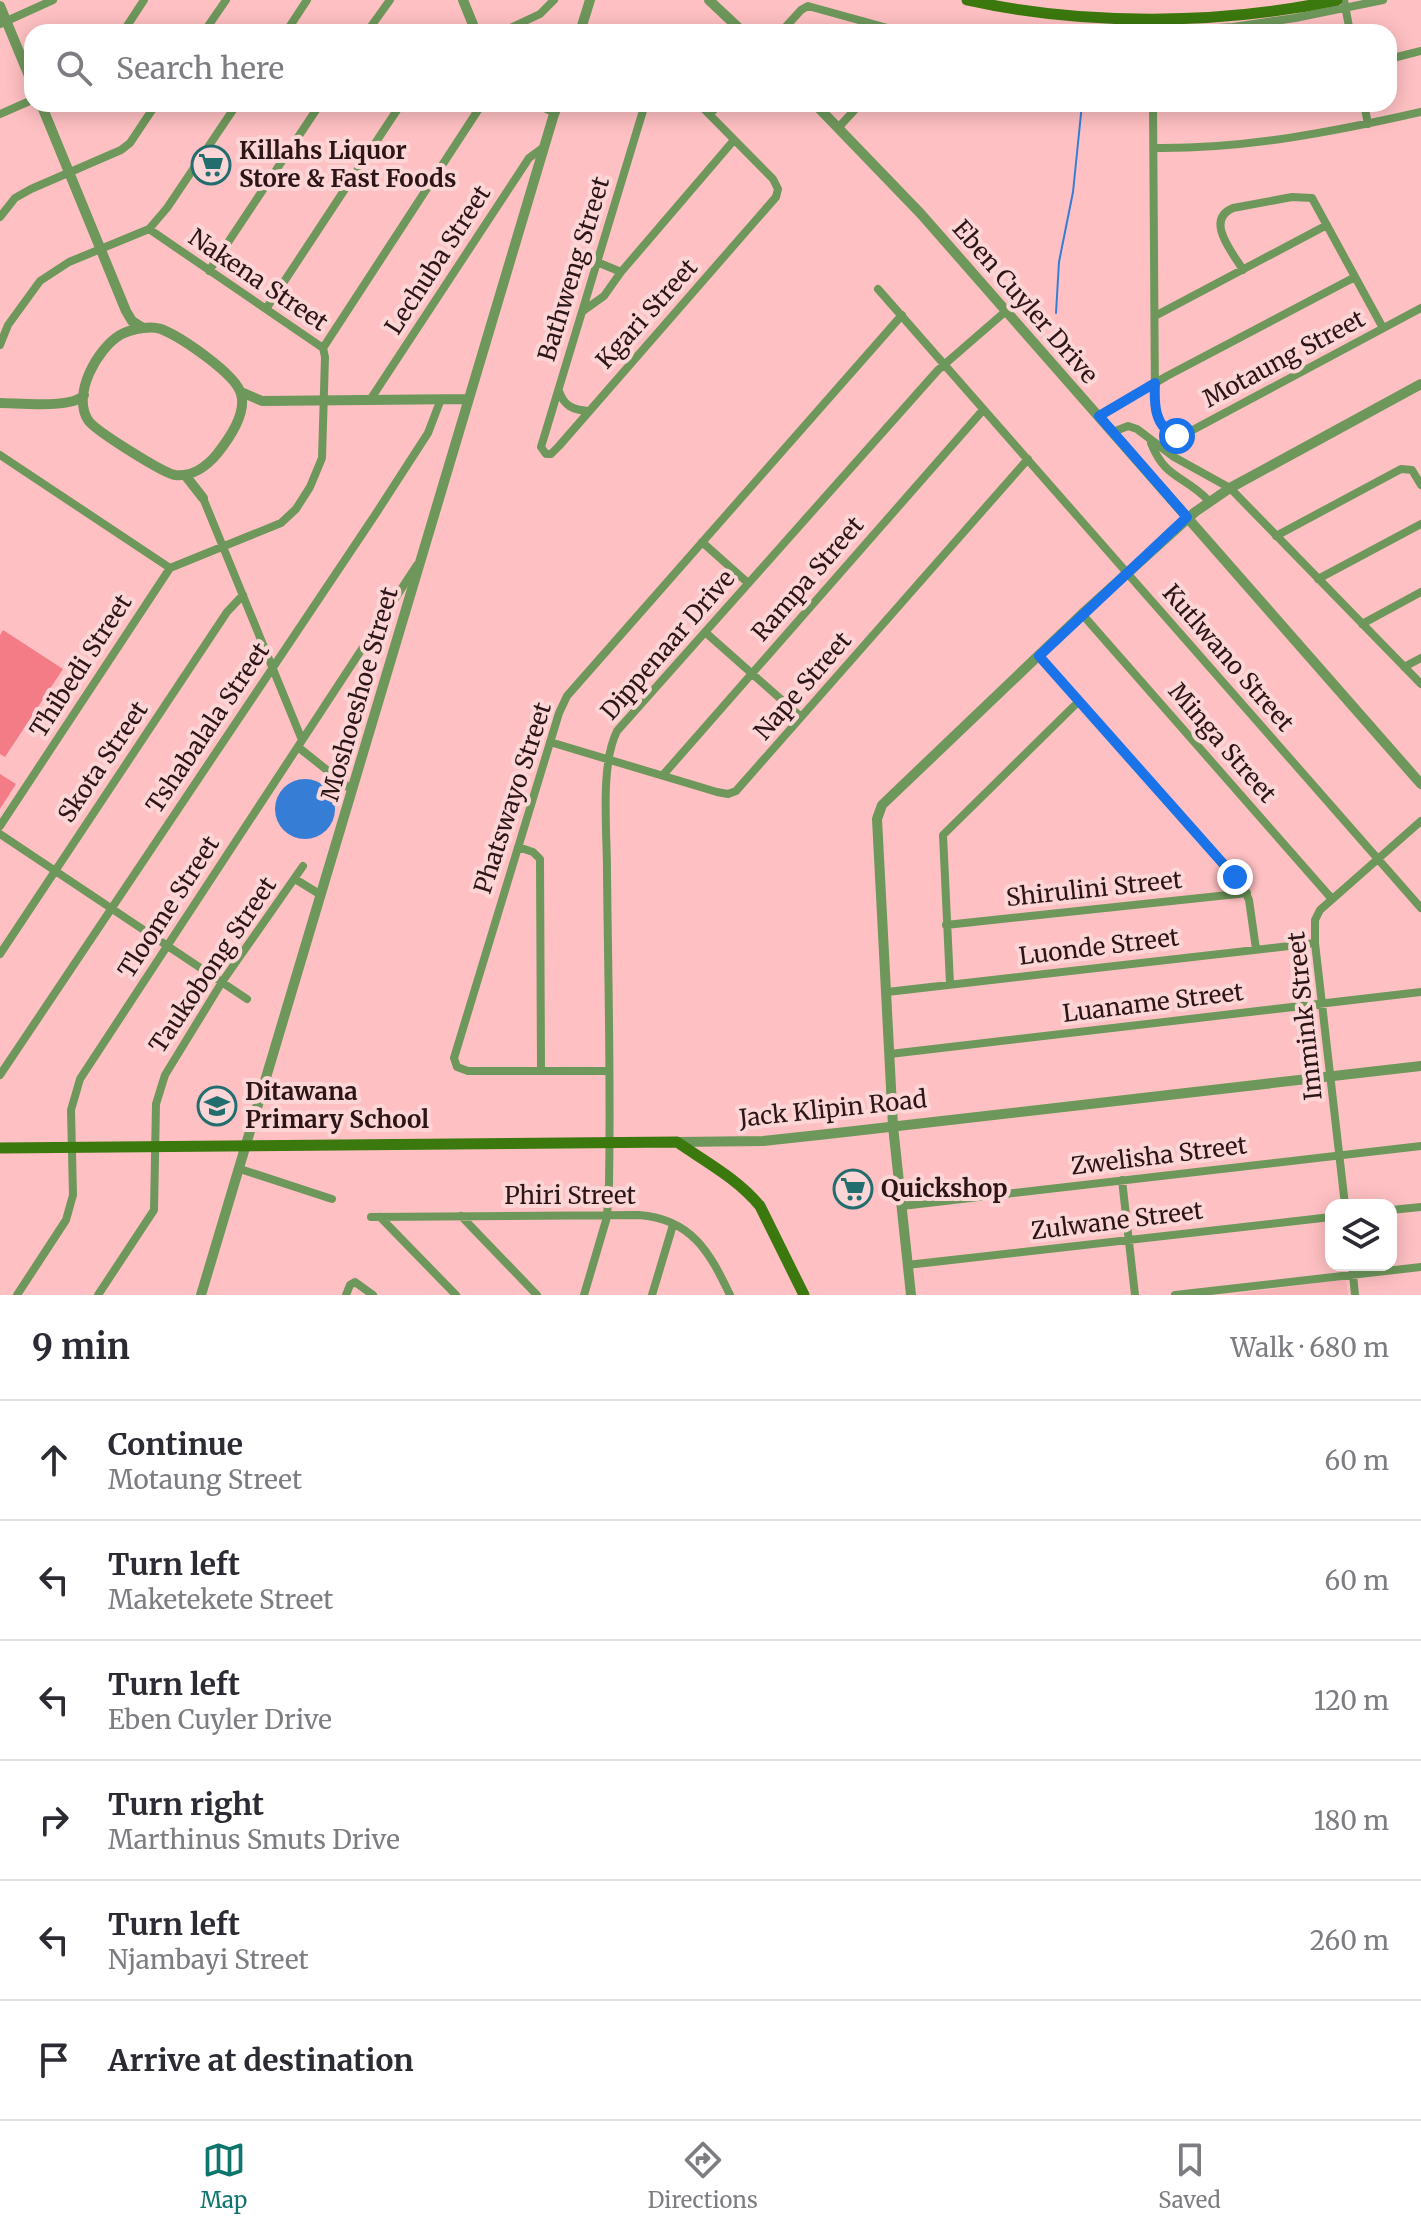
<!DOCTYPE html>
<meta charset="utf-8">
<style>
:root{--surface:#fff;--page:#f7f7f7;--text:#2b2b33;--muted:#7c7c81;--line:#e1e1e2;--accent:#0f766e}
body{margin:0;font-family:Merriweather,serif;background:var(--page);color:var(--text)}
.controls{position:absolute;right:24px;bottom:24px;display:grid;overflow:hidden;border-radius:16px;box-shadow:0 4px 20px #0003}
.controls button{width:72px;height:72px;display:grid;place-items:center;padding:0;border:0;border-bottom:2px solid var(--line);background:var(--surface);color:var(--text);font:40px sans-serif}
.stop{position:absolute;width:24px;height:24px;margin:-18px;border:6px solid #1a73e8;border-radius:50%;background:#fff}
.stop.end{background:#1a73e8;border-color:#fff;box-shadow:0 2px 8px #0008}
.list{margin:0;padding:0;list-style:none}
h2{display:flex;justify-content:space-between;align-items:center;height:104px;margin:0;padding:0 32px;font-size:34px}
h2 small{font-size:26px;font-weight:400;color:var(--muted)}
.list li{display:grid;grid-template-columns:52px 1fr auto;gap:24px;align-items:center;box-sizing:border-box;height:120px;padding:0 32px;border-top:2px solid var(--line)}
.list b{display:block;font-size:30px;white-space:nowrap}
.list p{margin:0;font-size:26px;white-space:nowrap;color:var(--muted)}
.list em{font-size:26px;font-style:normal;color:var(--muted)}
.icon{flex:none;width:44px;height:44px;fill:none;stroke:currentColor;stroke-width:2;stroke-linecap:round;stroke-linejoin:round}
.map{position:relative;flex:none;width:1421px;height:1295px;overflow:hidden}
.search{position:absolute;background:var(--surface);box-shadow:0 4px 20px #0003;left:24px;right:24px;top:24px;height:88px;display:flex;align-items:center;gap:20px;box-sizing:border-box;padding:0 28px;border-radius:24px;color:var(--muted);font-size:30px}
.sheet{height:824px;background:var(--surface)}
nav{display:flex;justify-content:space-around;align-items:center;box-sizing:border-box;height:112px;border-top:2px solid var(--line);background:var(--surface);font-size:22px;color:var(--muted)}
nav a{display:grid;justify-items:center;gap:4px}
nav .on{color:var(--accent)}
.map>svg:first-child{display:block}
.built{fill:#f7b2b5}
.green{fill:#f47c86}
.water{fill:#367dd6}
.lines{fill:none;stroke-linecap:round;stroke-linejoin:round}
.stream{stroke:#367dd6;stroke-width:2}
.minor{stroke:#6e975b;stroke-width:8}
.tertiary{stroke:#6e975b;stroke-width:10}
.secondary{stroke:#3b780d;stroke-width:11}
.route{stroke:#1a73e8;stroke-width:10}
.labels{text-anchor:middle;stroke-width:8;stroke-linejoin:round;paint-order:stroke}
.poi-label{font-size:24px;font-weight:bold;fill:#2c1517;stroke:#fcd5d6;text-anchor:start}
.street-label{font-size:24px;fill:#2c1517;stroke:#fcd5d6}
</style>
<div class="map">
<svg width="1421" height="1295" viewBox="0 0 1421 1295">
<rect width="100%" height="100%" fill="#ffc0c3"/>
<path class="built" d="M 1346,1279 L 1348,1295 L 1236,1295 L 1236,1294 Z"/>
<path class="green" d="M 3,630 L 63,669 L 5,757 L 0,754 L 0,635 Z
M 0,774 L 16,784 L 0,809 Z"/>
<path class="water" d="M275 809a30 30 0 1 1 60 0a30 30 0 1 1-60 0Z"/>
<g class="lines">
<path class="stream" d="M 1056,313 L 1059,262 L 1073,192 L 1082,104"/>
<path class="minor" d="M 1344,0 L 1350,32
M 0,24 L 53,0
M 123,32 L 144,0
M 204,32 L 226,0
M 286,32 L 307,0
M 367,32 L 390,0
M 502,32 L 540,14 L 554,0
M 781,32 L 801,10 L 808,6 L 902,32
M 1149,32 L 1233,27 L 1295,18 L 1383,0
M 1389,59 L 1421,51
M 645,104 L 541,447 L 546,454 L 551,454 L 559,446 L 776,197 L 778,189 L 773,179 L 699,104
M 1153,104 L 1155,402 C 1156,421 1168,441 1189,432 L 1421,308
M 1364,104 L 1368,124
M 0,114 L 32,100
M 710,114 L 719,104
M 838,128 L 860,104
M 1155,148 C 1245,149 1333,132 1421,112
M 0,217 L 15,198 L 31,189 L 121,150 L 130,143 L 156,104
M 149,229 L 323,348 L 325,357 L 322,458 L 310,487 L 296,509 L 281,523 L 170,568
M 597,262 L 621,272
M 1243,270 C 1233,253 1204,220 1233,208 L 1292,197 L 1312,198 L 1383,328
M 209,271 L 320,104
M 878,289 L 1421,908
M 266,309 L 401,104
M 583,311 L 604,296 L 621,272 L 734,140
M 1155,316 L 1327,225
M 0,345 L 8,325 L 40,281 L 69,262 L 149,229 L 167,208 L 237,104
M 323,348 L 482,104
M 559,391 C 564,406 573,410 588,411
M 370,400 L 529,158 L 544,147
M 1099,416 L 1167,376 L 1355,277
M 1113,432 L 1128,426 L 1137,429 L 1174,457 L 1230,488 L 1421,684
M 1151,443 C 1165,479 1184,475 1209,501
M 0,455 L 170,568
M 203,498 L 302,740
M 1276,536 L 1401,469 L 1412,470 L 1421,485
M 702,542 L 748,583
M 1318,579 L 1421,524
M 1082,614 L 1332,899
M 1362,624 L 1421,592
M 705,632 L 801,717
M 1039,656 L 1243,887 L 1249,900 L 1256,949
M 1404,667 L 1421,658
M 550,742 L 717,792 L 728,794 L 736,791 L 1028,459
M 298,747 L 352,790
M 663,775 L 983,410
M 0,826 L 170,568
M 0,834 L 247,999
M 518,847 L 533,852 L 540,859 L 541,1070
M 295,879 L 321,895
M 946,925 L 1247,893
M 0,954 L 227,612 L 243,595
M 950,984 L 943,835 L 1079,701
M 887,992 L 1315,943
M 890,1054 L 1421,992
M 608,1071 L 468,1071 L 457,1067 L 454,1058 L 559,713 L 567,696 L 902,315
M 0,1075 L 375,515 L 428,433 L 441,399
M 240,1169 L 332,1199
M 1122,1180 L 1135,1295
M 1345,1205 L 1315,943 L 1315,920 L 1320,910 L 1421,821
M 902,1206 L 1421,1146
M 1391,1210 L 1421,1207
M 461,1216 L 537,1295
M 371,1217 L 639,1215 C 692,1219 710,1253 730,1295
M 380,1217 L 456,1295
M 907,1265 L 1331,1217
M 1352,1265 L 1355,1295
M 17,1295 L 66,1220 L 73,1195 L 71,1110 L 80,1079 L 417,565
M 98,1295 L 154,1210 L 156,1104 L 165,1075 L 222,982 L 303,866
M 346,1295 L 350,1285 L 355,1282 L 373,1295
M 584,1295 L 607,1217 L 609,1183 C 611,1079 608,975 607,870 C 607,831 600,765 617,731 L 938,370 L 1006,311
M 652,1295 L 673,1225
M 1175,1295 L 1421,1267"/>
<path class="tertiary" d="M 463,0 L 476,32
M 709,0 L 743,32
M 0,6 L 32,83
M 580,32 L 590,0
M 41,104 L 126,311 L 132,321 L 143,328
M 538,104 L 555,112
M 815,104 L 921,214 L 1421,784
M 143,328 C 150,327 155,327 161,329 C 181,337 236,374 241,394 C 247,414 229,439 217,454 C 207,466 192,477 175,475 C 163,473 94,430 88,420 C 72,394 97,349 120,335 C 127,331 135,329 143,328 Z
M 241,392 L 262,401 L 468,399
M 0,403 C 19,403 72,409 84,395
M 185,475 L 203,498
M 677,1142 L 763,1141 L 837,1133 L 1421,1066
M 201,1295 L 557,104
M 911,1295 L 893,1126 L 877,819 L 882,805 L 1082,614 L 1195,512 L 1230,488 L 1421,384"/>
<path class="secondary" d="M 967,0 C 1083,26 1221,25 1337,0
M 0,1148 L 677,1142 C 706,1162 738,1179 760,1206 L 804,1295"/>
</g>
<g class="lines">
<path class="route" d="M 1177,436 C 1154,428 1154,403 1155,383 L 1099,416 L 1187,517 L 1039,656 L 1235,877"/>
</g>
<defs>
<symbol id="supermarket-ring" viewBox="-11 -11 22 22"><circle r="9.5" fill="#fcd5d6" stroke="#226e6e" stroke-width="1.5"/><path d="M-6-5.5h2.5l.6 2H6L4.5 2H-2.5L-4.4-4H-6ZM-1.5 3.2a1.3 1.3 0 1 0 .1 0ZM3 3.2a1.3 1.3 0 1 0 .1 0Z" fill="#226e6e"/></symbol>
<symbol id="school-ring" viewBox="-11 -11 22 22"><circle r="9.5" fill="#fcd5d6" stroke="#226e6e" stroke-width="1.5"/><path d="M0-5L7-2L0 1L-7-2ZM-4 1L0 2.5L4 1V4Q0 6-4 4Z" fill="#226e6e"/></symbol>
</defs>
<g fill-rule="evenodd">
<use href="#supermarket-ring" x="189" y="143" width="44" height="44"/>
<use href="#school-ring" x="195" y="1084" width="44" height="44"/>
<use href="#supermarket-ring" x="831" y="1167" width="44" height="44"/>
</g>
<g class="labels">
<g class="poi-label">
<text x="239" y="159">Killahs Liquor<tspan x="239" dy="28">Store &amp; Fast Foods</tspan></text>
<text x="245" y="1100">Ditawana<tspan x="245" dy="28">Primary School</tspan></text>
<text x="881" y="1197">Quickshop</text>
</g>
<g class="street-label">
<text transform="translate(438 260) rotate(-57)" y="8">Lechuba Street</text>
<text transform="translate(574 269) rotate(-73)" y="8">Bathweng Street</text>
<text transform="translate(258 280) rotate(34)" y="8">Nakena Street</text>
<text transform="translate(1025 302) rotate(49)" y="8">Eben Cuyler Drive</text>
<text transform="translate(647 314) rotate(-48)" y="8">Kgari Street</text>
<text transform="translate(1284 359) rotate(-28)" y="8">Motaung Street</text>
<text transform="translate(808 579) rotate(-49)" y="8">Rampa Street</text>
<text transform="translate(668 645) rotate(-49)" y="8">Dippenaar Drive</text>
<text transform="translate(1228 658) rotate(49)" y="8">Kutlwano Street</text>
<text transform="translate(81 666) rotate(-57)" y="8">Thibedi Street</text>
<text transform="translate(803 686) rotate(-49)" y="8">Nape Street</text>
<text transform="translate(360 694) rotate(-74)" y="8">Moshoeshoe Street</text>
<text transform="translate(208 728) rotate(-56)" y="8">Tshabalala Street</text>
<text transform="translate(1222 743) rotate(49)" y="8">Minga Street</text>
<text transform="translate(103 762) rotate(-56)" y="8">Skota Street</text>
<text transform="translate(513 798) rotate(-72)" y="8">Phatswayo Street</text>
<text transform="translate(1094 889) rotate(-6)" y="8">Shirulini Street</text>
<text transform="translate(169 907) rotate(-57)" y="8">Tloome Street</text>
<text transform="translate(1099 947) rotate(-7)" y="8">Luonde Street</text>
<text transform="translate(213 965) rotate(-56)" y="8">Taukobong Street</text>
<text transform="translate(1153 1003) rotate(-7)" y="8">Luaname Street</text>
<text transform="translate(1305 1016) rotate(-96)" y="8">Immink Street</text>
<text transform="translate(833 1109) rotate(-6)" y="8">Jack Klipin Road</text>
<text transform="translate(1159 1156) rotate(-7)" y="8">Zwelisha Street</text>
<text x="570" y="1204">Phiri Street</text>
<text transform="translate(1117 1221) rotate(-7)" y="8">Zulwane Street</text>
</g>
</g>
</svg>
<div class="controls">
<button><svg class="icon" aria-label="layers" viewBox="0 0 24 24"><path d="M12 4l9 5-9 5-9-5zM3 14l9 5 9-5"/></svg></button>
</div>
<div class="stop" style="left:1177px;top:436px"></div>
<div class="stop end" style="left:1235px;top:877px"></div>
<div class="search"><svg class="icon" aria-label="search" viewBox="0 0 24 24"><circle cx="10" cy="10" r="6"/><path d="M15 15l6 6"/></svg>Search here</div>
</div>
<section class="sheet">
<h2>9 min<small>Walk · 680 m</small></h2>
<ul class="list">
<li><svg class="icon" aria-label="ahead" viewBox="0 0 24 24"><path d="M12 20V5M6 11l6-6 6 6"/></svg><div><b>Continue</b><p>Motaung Street</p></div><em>60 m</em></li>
<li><svg class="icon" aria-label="left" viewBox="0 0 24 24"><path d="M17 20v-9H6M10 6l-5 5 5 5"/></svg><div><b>Turn left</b><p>Maketekete Street</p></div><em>60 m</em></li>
<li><svg class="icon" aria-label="left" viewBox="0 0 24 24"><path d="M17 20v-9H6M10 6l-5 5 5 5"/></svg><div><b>Turn left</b><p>Eben Cuyler Drive</p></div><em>120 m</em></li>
<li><svg class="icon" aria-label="right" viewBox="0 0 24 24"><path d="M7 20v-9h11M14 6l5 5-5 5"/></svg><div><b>Turn right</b><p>Marthinus Smuts Drive</p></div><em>180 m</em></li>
<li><svg class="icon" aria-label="left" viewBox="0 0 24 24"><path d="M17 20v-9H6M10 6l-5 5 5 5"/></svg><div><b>Turn left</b><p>Njambayi Street</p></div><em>260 m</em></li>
<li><svg class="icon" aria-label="arrive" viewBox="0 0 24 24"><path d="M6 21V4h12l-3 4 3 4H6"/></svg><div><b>Arrive at destination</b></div></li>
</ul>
</section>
<nav>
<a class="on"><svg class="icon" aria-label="map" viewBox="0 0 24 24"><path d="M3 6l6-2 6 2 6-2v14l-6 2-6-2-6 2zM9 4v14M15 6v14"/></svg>Map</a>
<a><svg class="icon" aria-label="directions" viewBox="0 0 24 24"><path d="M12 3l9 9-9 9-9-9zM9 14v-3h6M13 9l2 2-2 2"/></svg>Directions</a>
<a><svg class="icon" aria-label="saved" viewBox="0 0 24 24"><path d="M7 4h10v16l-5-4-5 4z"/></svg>Saved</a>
</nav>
